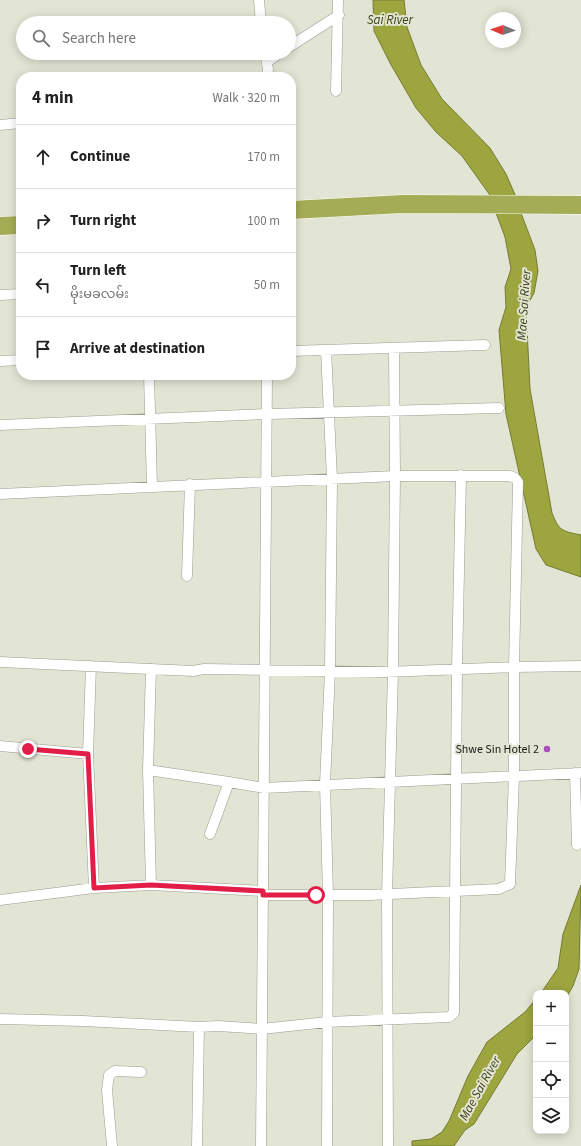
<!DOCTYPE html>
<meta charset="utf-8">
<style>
:root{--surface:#fff;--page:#f2f2f2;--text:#222;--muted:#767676;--line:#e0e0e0}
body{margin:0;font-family:"Source Sans 3","Noto Sans Myanmar",sans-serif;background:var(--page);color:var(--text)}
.controls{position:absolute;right:12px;bottom:12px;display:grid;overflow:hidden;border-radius:8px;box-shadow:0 2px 10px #0003}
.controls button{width:36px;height:36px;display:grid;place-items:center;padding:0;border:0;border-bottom:1px solid var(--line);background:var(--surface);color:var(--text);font:20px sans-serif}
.compass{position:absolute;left:485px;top:12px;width:36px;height:36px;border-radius:50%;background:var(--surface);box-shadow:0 2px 10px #0003;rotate:272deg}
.stop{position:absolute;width:12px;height:12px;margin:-9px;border:3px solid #e11d48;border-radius:50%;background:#fff}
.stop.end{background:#e11d48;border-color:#fff;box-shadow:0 1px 4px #0008}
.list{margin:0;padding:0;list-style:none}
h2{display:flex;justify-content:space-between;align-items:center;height:52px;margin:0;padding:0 16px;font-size:17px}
h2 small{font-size:13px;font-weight:400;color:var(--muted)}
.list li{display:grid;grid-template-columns:26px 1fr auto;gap:12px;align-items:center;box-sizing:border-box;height:64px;padding:0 16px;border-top:1px solid var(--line)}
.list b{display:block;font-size:15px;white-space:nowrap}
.list p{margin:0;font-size:13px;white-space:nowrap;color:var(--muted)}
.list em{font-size:13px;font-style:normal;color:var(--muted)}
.icon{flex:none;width:22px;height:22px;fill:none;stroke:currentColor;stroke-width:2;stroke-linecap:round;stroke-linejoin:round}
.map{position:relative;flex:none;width:581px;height:1146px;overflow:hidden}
.search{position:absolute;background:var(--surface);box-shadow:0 2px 10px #0003;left:16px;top:16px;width:280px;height:44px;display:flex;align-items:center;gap:10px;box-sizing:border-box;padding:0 14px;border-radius:22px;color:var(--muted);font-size:15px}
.panel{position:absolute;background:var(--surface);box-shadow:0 2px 10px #0003;left:16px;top:72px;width:280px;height:308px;border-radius:16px}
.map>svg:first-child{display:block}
.water{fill:#9ca53e;stroke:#757c32}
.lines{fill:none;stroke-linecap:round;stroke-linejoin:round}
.street-casing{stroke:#9a9c8d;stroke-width:11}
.highway-casing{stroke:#fff;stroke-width:19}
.street{stroke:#fff;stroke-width:10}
.highway{stroke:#a4ad55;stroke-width:18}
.route{stroke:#e11d48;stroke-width:5}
.poi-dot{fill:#a94fbb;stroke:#e2e4d4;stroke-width:1.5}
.labels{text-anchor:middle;stroke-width:4;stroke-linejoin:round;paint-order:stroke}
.poi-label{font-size:12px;fill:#1a1b16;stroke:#e2e4d4;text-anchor:end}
.water-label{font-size:13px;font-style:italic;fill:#3e4218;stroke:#e2e4d4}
</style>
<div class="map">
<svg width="581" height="1146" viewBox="0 0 581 1146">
<rect width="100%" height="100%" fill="#e2e4d4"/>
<path class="water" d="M 373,0 L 404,0 L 407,27 L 421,65 L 442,99 L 490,148 L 506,174 L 516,197 L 492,198 L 462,156 L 436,132 L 416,108 L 390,63 L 374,31 Z
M 496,213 L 521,213 L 535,250 L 538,271 L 534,293 L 526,308 L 530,389 L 552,513 C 559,531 562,531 581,535 L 581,577 L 546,565 L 536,549 L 506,414 L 499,330 L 506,307 L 505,287 L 511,269 L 505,237 Z
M 581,885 L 579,969 L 573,986 L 566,998 L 566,993 L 541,993 L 558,968 L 563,934 Z
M 536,999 L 536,1035 L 517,1054 L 474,1124 L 465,1130 L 454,1146 L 412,1146 L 412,1141 L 431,1139 L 442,1132 L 449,1121 L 468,1076 L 487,1042 L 525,1012 Z"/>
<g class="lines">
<defs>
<path id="street" d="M 259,0 L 261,23
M 289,47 L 339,15
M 265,53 L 268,69 L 267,77
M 267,62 L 280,53
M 336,91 L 338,0
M 0,125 L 21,123
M 0,295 L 21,294
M 326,350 L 332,479 L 330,671 L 325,784 L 328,895 L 327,1146
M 291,351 L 485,345
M 0,361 L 21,360
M 149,375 L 152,486
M 0,425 L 268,414 L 499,408
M 0,494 L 395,476 L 510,476 L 515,478 L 518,482 L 514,667 L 385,672 L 204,669 L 193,671 L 0,662
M 187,576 L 190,484
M 91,666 L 88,754 L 94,888
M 151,669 L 148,770 L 151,885
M 0,746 L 88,754
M 148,770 L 229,782
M 575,773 L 577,845
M 210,834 L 229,782 L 264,788 L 581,773
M 263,895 L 369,895 L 499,889 L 510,884 L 514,776 L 514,667 L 581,666
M 0,900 L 94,888 L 151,885 L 263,891
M 0,1019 L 83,1021 L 199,1027 L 197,1146
M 199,1027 L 218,1026 L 262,1029 L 327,1022 L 449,1017 L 454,1013 L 457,668 L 461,475
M 112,1146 L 107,1090 L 109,1075 L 115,1071 L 141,1072
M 261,1146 L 267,375
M 388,1146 L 387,894 L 393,671 L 395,476 L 394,348"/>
<path id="highway" d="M 291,210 L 403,204 L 581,205
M 0,226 L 21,225"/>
</defs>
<use href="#street" class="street-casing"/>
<use href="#highway" class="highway-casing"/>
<use href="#street" class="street"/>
<use href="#highway" class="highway"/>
</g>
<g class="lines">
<path class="route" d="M 28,749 L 88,754 L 94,888 L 151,885 L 263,891 L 263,895 L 316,895"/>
</g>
<circle class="poi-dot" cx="547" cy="749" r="4"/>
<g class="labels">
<g class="poi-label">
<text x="539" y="753">Shwe Sin Hotel 2</text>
</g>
<g class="water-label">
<text x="390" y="24">Sai River</text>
<text transform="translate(523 305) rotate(-86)" y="5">Mae Sai River</text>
<text transform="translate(479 1088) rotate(-61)" y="5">Mae Sai River</text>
</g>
</g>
</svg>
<div class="controls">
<button>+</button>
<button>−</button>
<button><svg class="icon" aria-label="locate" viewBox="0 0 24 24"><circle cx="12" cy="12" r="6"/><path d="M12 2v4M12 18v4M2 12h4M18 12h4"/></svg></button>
<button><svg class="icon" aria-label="layers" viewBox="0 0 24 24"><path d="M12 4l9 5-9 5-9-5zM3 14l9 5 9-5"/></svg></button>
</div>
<svg class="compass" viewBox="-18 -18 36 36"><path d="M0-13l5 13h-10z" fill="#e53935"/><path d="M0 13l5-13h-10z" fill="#767676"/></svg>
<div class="stop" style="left:316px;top:895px"></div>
<div class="stop end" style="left:28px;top:749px"></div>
<div class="search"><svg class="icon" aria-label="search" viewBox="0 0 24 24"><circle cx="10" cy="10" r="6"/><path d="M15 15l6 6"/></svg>Search here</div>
<section class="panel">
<h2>4 min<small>Walk · 320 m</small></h2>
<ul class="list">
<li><svg class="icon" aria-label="ahead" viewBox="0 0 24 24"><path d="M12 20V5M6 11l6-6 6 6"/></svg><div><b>Continue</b></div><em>170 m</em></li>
<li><svg class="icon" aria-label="right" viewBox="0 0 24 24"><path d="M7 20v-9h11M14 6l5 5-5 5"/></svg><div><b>Turn right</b></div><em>100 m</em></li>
<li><svg class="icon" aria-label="left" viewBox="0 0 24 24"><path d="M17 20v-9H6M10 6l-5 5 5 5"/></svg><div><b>Turn left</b><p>မိုးမခလမ်း</p></div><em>50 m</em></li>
<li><svg class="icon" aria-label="arrive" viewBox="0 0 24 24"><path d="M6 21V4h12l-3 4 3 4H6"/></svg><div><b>Arrive at destination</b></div></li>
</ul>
</section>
</div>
